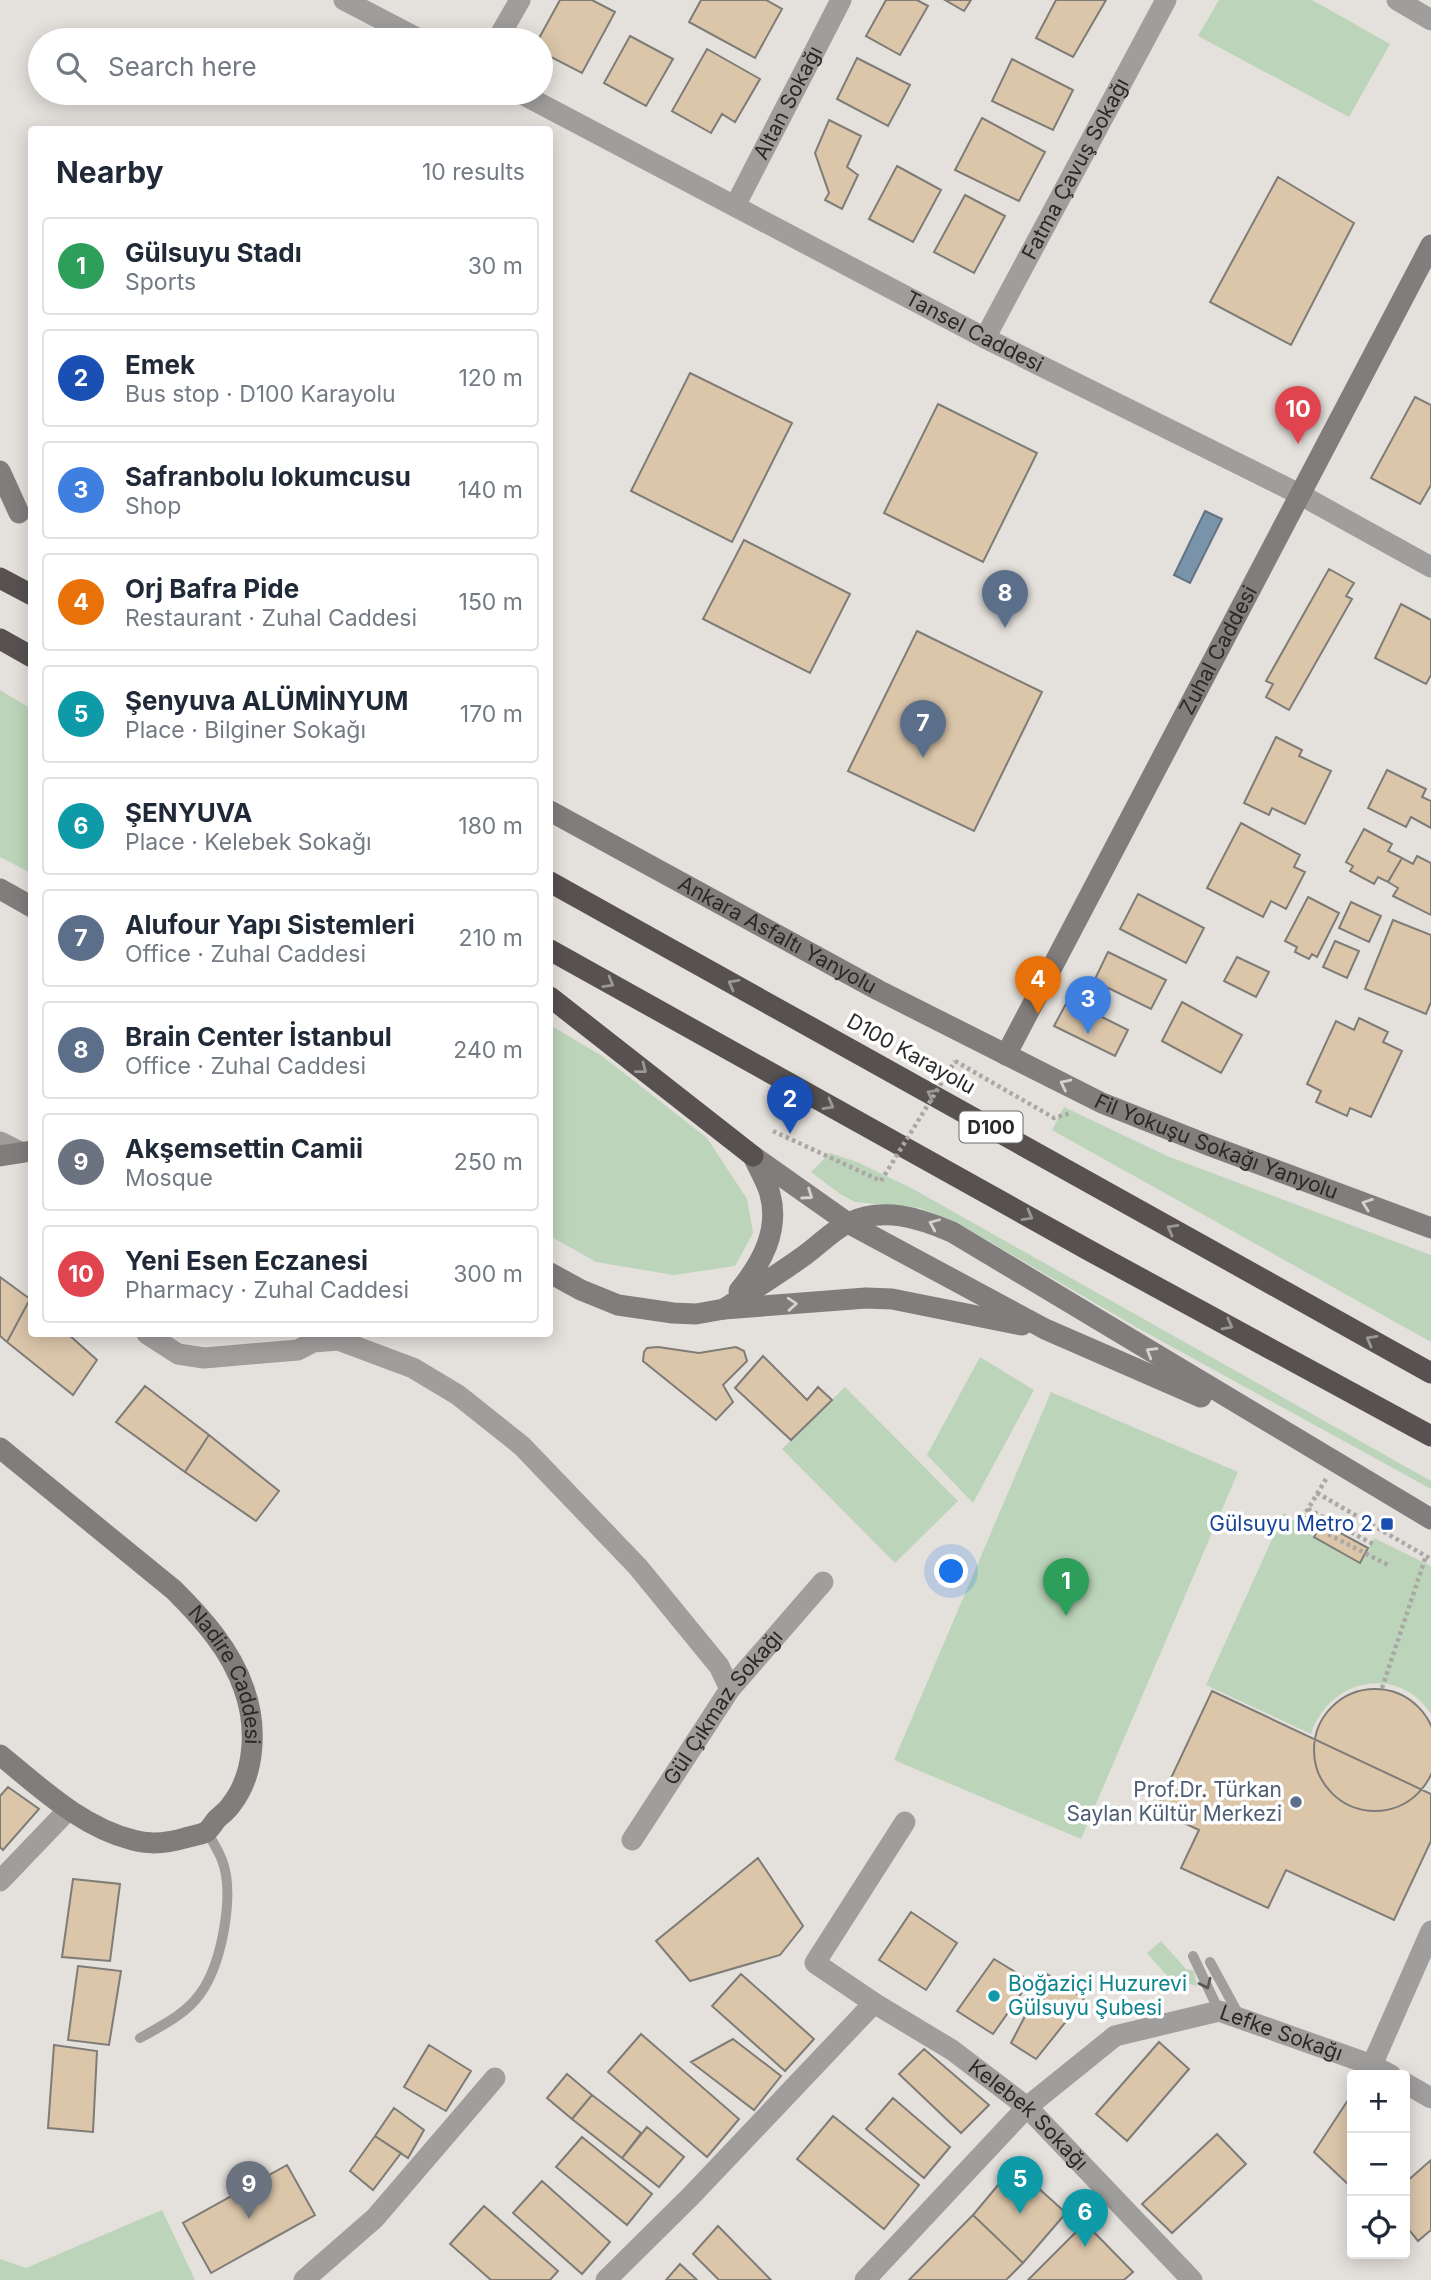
<!DOCTYPE html>
<meta charset="utf-8">
<style>
:root{--surface:#fff;--page:#f2f2f3;--text:#1f2937;--muted:#747a83;--line:#e0e1e3;--accent:#b45309}
body{margin:0;font-family:Inter,sans-serif;background:var(--page);color:var(--text)}
.controls{position:absolute;right:21px;bottom:21px;display:grid;overflow:hidden;border-radius:7px;box-shadow:0 4px 18px #0003}
.controls button{width:63px;height:63px;display:grid;place-items:center;padding:0;border:0;border-bottom:2px solid var(--line);background:var(--surface);color:var(--text);font:35px sans-serif}
.you{position:absolute;left:952px;top:1572px;width:24px;height:24px;margin:-18px;border:5px solid #fff;border-radius:50%;background:#1a73e8;box-shadow:0 0 0 10px #1a73e833}
.badge{display:grid;place-items:center;width:46px;height:46px;border-radius:50%;background:var(--accent);color:#fff;font-size:23px;font-weight:700}
.pin{position:absolute;translate:-50% -58px;filter:drop-shadow(0 2px 4px #0008)}
.pin::after{content:'';position:absolute;top:37px;width:24px;height:21px;background:inherit;clip-path:polygon(0 0,100% 0,50% 100%)}
.list{margin:0;padding:0;list-style:none}
h2{display:flex;justify-content:space-between;align-items:center;height:91px;margin:0;padding:0 28px;font-size:30px}
h2 small{font-size:23px;font-weight:400;color:var(--muted)}
.list li{display:grid;grid-template-columns:46px 1fr auto;gap:21px;align-items:center;box-sizing:border-box;height:98px;margin:0 14px 14px;padding:0 14px;border:2px solid var(--line);border-radius:7px}
.list b{display:block;font-size:26px;white-space:nowrap}
.list p{margin:0;font-size:23px;white-space:nowrap;color:var(--muted)}
.list em{font-size:23px;font-style:normal;color:var(--muted)}
.icon{flex:none;width:38px;height:38px;fill:none;stroke:currentColor;stroke-width:2;stroke-linecap:round;stroke-linejoin:round}
.map{position:relative;flex:none;width:1431px;height:2280px;overflow:hidden}
.search{position:absolute;background:var(--surface);box-shadow:0 4px 18px #0003;left:28px;top:28px;width:525px;height:77px;display:flex;align-items:center;gap:18px;box-sizing:border-box;padding:0 24px;border-radius:38px;color:var(--muted);font-size:26px}
.panel{position:absolute;background:var(--surface);box-shadow:0 4px 18px #0003;left:28px;top:126px;width:525px;height:1211px;border-radius:7px}
.map>svg:first-child{display:block}
.green{fill:#bcd4ba}
.water{fill:#7993aa;stroke:#627483;stroke-width:2}
.building{fill:#dbc6aa;stroke:#7f7c78;stroke-width:2}
.lines{fill:none;stroke-linecap:round;stroke-linejoin:round}
.path{stroke:#aaa7a4;stroke-width:4.5;stroke-dasharray:3.5 3.5;stroke-linecap:butt}
.lane{stroke:#a09d9d;stroke-width:10}
.street{stroke:#a09d9d;stroke-width:21}
.secondary{stroke:#817d7c;stroke-width:21}
.highway{stroke:#575251;stroke-width:21}
.path-bridge{stroke:#aaa7a4;stroke-width:4.5;stroke-dasharray:3.5 3.5;stroke-linecap:butt}
.oneway{stroke:#9a9797}
.oneway2{stroke:#d3d2d1}
.oneway3{stroke:#5a5857}
.transit-dot{fill:#1a4fb4;stroke:#fff;stroke-width:2.5}
.service-dot{fill:#5c6f8a;stroke:#fff;stroke-width:2.5}
.culture-dot{fill:#0f9aa8;stroke:#fff;stroke-width:2.5}
.labels{text-anchor:middle;stroke-width:7;stroke-linejoin:round;paint-order:stroke}
.shield{fill:#fff;stroke:#6b6a68;stroke-width:2}
.shield-label{font-size:19px;font-weight:bold;fill:#2b2a28}
.street-label{font-size:21px;fill:#2b2a28;stroke:#fff}
.transit-label{font-size:21px;fill:#164399;stroke:#fff;text-anchor:end}
.service-label{font-size:21px;fill:#4e5e75;stroke:#fff;text-anchor:end}
.culture-label{font-size:21px;fill:#0d838f;stroke:#fff;text-anchor:start}
</style>
<div class="map">
<svg width="1431" height="2280" viewBox="0 0 1431 2280">
<rect width="100%" height="100%" fill="#e4e0dc"/>
<path class="green" d="M 1219,0 L 1312,0 L 1390,44 L 1349,117 L 1198,36 Z
M 0,690 L 31,709 L 31,873 L 0,857 Z
M 550,1025 L 602,1056 L 707,1138 L 747,1199 L 753,1233 L 735,1266 L 674,1275 L 596,1262 L 550,1236 Z
M 1064,1107 L 1167,1156 L 1431,1255 L 1431,1342 L 1052,1130 Z
M 830,1153 L 857,1162 L 913,1189 L 1431,1481 L 1431,1489 L 1136,1327 L 966,1228 L 920,1208 L 855,1202 L 840,1194 L 811,1172 Z
M 980,1357 L 1034,1390 L 973,1503 L 927,1455 Z
M 845,1387 L 958,1501 L 895,1563 L 782,1449 Z
M 1051,1392 L 1238,1472 L 1081,1839 L 894,1760 Z
M 1284,1513 L 1314,1537 L 1360,1563 L 1374,1538 L 1431,1566 L 1431,1714 C 1399,1664 1329,1678 1311,1734 L 1206,1685 Z
M 1161,1941 L 1186,1969 L 1194,1971 L 1197,1986 L 1169,1978 L 1147,1953 Z
M 162,2210 L 195,2280 L 0,2280 L 0,2259 L 26,2268 Z"/>
<path class="water" d="M 1205,511 L 1222,519 L 1190,583 L 1174,575 Z"/>
<path class="building" d="M 560,0 L 592,0 L 615,12 L 582,73 L 541,52 L 541,40 L 538,40 Z
M 701,0 L 766,0 L 782,9 L 755,58 L 689,22 Z
M 886,0 L 917,0 L 928,6 L 900,55 L 866,36 Z
M 945,0 L 971,0 L 964,11 Z
M 1056,0 L 1106,0 L 1073,57 L 1036,38 Z
M 630,36 L 673,59 L 646,106 L 604,83 Z
M 707,49 L 760,79 L 735,122 L 722,114 L 711,133 L 672,111 Z
M 857,58 L 910,85 L 888,126 L 837,99 Z
M 1012,59 L 1073,90 L 1053,130 L 992,101 Z
M 982,118 L 1045,152 L 1019,201 L 955,170 Z
M 829,120 L 861,136 L 847,167 L 858,175 L 842,209 L 825,200 L 829,193 L 815,153 Z
M 897,166 L 941,190 L 913,242 L 869,219 Z
M 1278,177 L 1354,223 L 1291,345 L 1210,302 Z
M 965,195 L 1005,216 L 974,273 L 934,252 Z
M 690,373 L 792,423 L 732,542 L 631,491 Z
M 1415,397 L 1431,405 L 1431,485 L 1420,504 L 1371,478 Z
M 938,404 L 1037,453 L 983,562 L 884,513 Z
M 744,540 L 850,594 L 810,673 L 703,619 Z
M 1329,569 L 1354,583 L 1346,596 L 1352,599 L 1289,710 L 1266,697 L 1273,684 L 1266,681 Z
M 1401,604 L 1431,620 L 1431,675 L 1426,684 L 1375,658 Z
M 917,631 L 1042,692 L 974,831 L 848,771 Z
M 1276,737 L 1302,750 L 1299,756 L 1331,771 L 1305,824 L 1272,808 L 1269,815 L 1244,803 Z
M 1387,770 L 1426,789 L 1422,797 L 1431,801 L 1431,828 L 1411,817 L 1406,827 L 1368,808 Z
M 1241,823 L 1300,855 L 1294,867 L 1305,872 L 1286,909 L 1271,901 L 1263,917 L 1207,888 Z
M 1364,829 L 1392,844 L 1388,851 L 1402,858 L 1388,882 L 1378,877 L 1374,884 L 1350,871 L 1353,866 L 1346,862 Z
M 1417,856 L 1431,863 L 1431,915 L 1393,896 L 1398,888 L 1388,882 L 1402,858 L 1413,864 Z
M 1138,894 L 1204,928 L 1186,963 L 1120,929 Z
M 1308,897 L 1339,913 L 1317,957 L 1312,954 L 1309,959 L 1295,952 L 1297,947 L 1285,941 Z
M 1351,902 L 1381,916 L 1369,942 L 1339,928 Z
M 1393,920 L 1431,935 L 1431,1002 L 1426,1014 L 1365,989 Z
M 1335,941 L 1359,951 L 1347,978 L 1323,967 Z
M 1108,952 L 1166,980 L 1151,1009 L 1094,981 Z
M 1237,957 L 1269,972 L 1256,997 L 1224,981 Z
M 1068,1000 L 1128,1030 L 1115,1056 L 1054,1026 Z
M 1182,1002 L 1242,1035 L 1221,1073 L 1162,1041 Z
M 1359,1018 L 1388,1032 L 1383,1042 L 1402,1051 L 1371,1117 L 1350,1108 L 1347,1116 L 1316,1102 L 1321,1091 L 1307,1084 L 1336,1021 L 1354,1030 Z
M 0,1277 L 30,1299 L 7,1342 L 0,1336 Z
M 30,1299 L 32,1334 L 68,1334 L 97,1360 L 73,1395 L 7,1342 Z
M 658,1347 L 699,1353 L 736,1347 L 744,1351 L 747,1361 L 723,1385 L 733,1402 L 716,1420 L 643,1361 L 644,1352 L 647,1348 Z
M 763,1356 L 807,1400 L 818,1387 L 832,1400 L 791,1440 L 735,1388 Z
M 145,1386 L 209,1435 L 185,1472 L 116,1422 Z
M 209,1435 L 279,1491 L 256,1521 L 185,1472 Z
M 1322,1523 L 1368,1548 L 1360,1563 L 1314,1537 Z
M1314 1750a61 61 0 1 1 122 0a61 61 0 1 1-122 0Z
M 1212,1691 L 1431,1794 L 1431,1841 L 1394,1920 L 1286,1870 L 1268,1908 L 1181,1868 L 1199,1830 L 1156,1810 Z
M 8,1787 L 39,1809 L 3,1850 L 0,1847 L 0,1796 Z
M 758,1858 L 803,1926 L 780,1955 L 690,1981 L 656,1941 Z
M 73,1879 L 120,1884 L 110,1961 L 62,1957 Z
M 911,1912 L 957,1943 L 926,1990 L 879,1960 Z
M 994,1959 L 1030,1981 L 993,2034 L 957,2011 Z
M 78,1966 L 121,1971 L 109,2045 L 68,2040 Z
M 741,1974 L 814,2039 L 785,2071 L 712,2006 Z
M 1047,1974 L 1084,1999 L 1036,2059 L 1011,2043 Z
M 641,2034 L 739,2119 L 707,2157 L 608,2072 Z
M 733,2039 L 781,2076 L 754,2110 L 691,2062 Z
M 1159,2042 L 1189,2069 L 1127,2141 L 1096,2114 Z
M 54,2045 L 97,2051 L 93,2132 L 48,2128 Z
M 429,2045 L 471,2071 L 446,2111 L 404,2087 Z
M 924,2049 L 989,2105 L 961,2133 L 899,2074 Z
M 567,2074 L 592,2095 L 572,2119 L 547,2098 Z
M 592,2095 L 641,2133 L 622,2158 L 572,2119 Z
M 893,2098 L 950,2147 L 924,2178 L 866,2129 Z
M 1348,2100 L 1352,2104 L 1352,2188 L 1314,2152 Z
M 394,2108 L 424,2130 L 408,2158 L 375,2136 Z
M 833,2116 L 919,2185 L 884,2229 L 797,2159 Z
M 647,2127 L 684,2157 L 659,2187 L 622,2158 Z
M 1217,2134 L 1246,2164 L 1172,2233 L 1142,2204 Z
M 375,2136 L 401,2153 L 373,2190 L 350,2171 Z
M 582,2137 L 652,2194 L 627,2225 L 556,2167 Z
M 1431,2160 L 1431,2230 L 1418,2241 L 1405,2225 L 1405,2183 Z
M 287,2165 L 315,2215 L 211,2273 L 183,2223 Z
M 1014,2166 L 1066,2213 L 1023,2263 L 973,2215 Z
M 542,2181 L 610,2242 L 582,2274 L 513,2213 Z
M 484,2206 L 558,2271 L 550,2280 L 491,2280 L 450,2244 Z
M 973,2215 L 1023,2263 L 1006,2280 L 909,2280 Z
M 1085,2223 L 1133,2272 L 1124,2280 L 1028,2280 Z
M 718,2226 L 771,2280 L 719,2280 L 693,2254 Z
M 680,2264 L 697,2280 L 666,2280 Z"/>
<g class="lines">
<path class="path" d="M 955,1061 L 1054,1118 L 1071,1113
M 773,1131 L 881,1181
M 1326,1479 L 1302,1519 L 1318,1529 L 1390,1566
M 1317,1493 L 1431,1559
M 1308,1509 L 1375,1545
M 1382,1688 L 1426,1556"/>
<path class="lane" d="M 1193,1956 L 1219,2011
M 1210,1962 L 1240,2017
M 140,2038 C 161,2026 185,2015 200,1994 C 222,1964 235,1894 222,1860 C 218,1850 212,1841 207,1831"/>
<g class="street">
<path d="M 344,0 L 421,40"/>
<path d="M 1397,0 L 1431,20"/>
<path d="M 497,40 L 520,0"/>
<path id="s1" d="M 520,93 L 985,338 L 1299,494 L 1431,567"/>
<path id="s2" d="M 735,206 L 841,0"/>
<path id="s3" d="M 985,338 L 1166,0"/>
<path d="M 0,1142 L 20,1152"/>
<path d="M 147,1334 L 178,1354 L 204,1358 L 298,1350 L 313,1342 L 338,1340 L 413,1368 L 458,1395 L 522,1446 L 638,1567 L 719,1666 L 730,1689"/>
<path id="s4" d="M 905,1822 L 815,1963 L 874,2003 L 952,2050 L 1027,2107 L 1192,2280"/>
<path id="s5" d="M 632,1840 L 730,1689 L 823,1582"/>
<path d="M 0,1881 L 68,1810"/>
<path d="M 1372,2065 L 1431,1931"/>
<path d="M 1405,2083 L 1431,2098"/>
<path d="M 304,2280 L 375,2218 L 495,2078"/>
<path d="M 606,2280 L 691,2196 L 874,2003"/>
<path id="s6" d="M 865,2280 L 1027,2107 L 1115,2036 L 1219,2011 L 1372,2065 L 1391,2075"/>
</g>
<g class="secondary">
<path d="M 0,471 L 19,513"/>
<path id="s7" d="M 550,811 L 878,990 L 1102,1103 L 1208,1145 L 1431,1228"/>
<path d="M 0,889 L 32,907"/>
<path id="s8" d="M 1006,1055 L 1431,245"/>
<path d="M 0,1156 L 32,1151"/>
<path d="M 753,1156 L 848,1223 L 1045,1329 L 1201,1397"/>
<path d="M 550,1273 L 581,1290 L 618,1305 L 673,1313 L 696,1314 L 724,1309 L 866,1298 L 892,1299 L 1022,1325"/>
<path d="M 739,1291 C 761,1264 780,1231 770,1194 C 767,1182 759,1170 754,1158"/>
<path d="M 724,1309 C 751,1291 779,1274 805,1255 C 819,1245 833,1230 848,1223 C 883,1206 919,1218 952,1232 L 1431,1519"/>
<path id="s9" d="M 0,1448 L 174,1590 C 202,1618 231,1650 244,1689 C 257,1725 256,1773 231,1805 C 227,1811 221,1815 216,1820 C 213,1824 210,1829 206,1832 C 200,1835 191,1836 185,1838 C 168,1843 150,1845 133,1840 C 81,1827 41,1788 0,1755"/>
</g>
<path class="highway" d="M 0,578 L 32,595
M 0,639 L 32,657
M 550,882 L 1431,1373
M 550,950 L 1092,1252 L 1431,1436
M 550,997 L 753,1156"/>
<path class="path-bridge" d="M 881,1181 L 955,1061"/>
</g>
<defs><path id="oneway-chevron" d="M-2-3.5L2.5 0L-2 3.5" fill="none" stroke-width="1.6" stroke-linecap="round" stroke-linejoin="round" transform="scale(1.75)"/></defs>
<g class="oneway">
<use href="#oneway-chevron" transform="translate(609 983) rotate(30)"/>
<use href="#oneway-chevron" transform="translate(733 984) rotate(-151)"/>
<use href="#oneway-chevron" transform="translate(642 1069) rotate(38)"/>
<use href="#oneway-chevron" transform="translate(932 1094) rotate(-151)"/>
<use href="#oneway-chevron" transform="translate(829 1105) rotate(29)"/>
<use href="#oneway-chevron" transform="translate(1028 1216) rotate(29)"/>
<use href="#oneway-chevron" transform="translate(1172 1229) rotate(-151)"/>
<use href="#oneway-chevron" transform="translate(1228 1325) rotate(28)"/>
<use href="#oneway-chevron" transform="translate(1371 1340) rotate(-151)"/>
</g>
<g class="oneway2">
<use href="#oneway-chevron" transform="translate(1065 1084) rotate(-154)"/>
<use href="#oneway-chevron" transform="translate(808 1195) rotate(35)"/>
<use href="#oneway-chevron" transform="translate(1367 1204) rotate(-160)"/>
<use href="#oneway-chevron" transform="translate(934 1224) rotate(-157)"/>
<use href="#oneway-chevron" transform="translate(792 1304) rotate(-4)"/>
<use href="#oneway-chevron" transform="translate(1151 1352) rotate(-149)"/>
</g>
<use class="oneway3" href="#oneway-chevron" transform="translate(1206 1984) rotate(65)"/>
<rect class="transit-dot" x="1380" y="1517" width="14" height="14" rx="3.5"/>
<circle class="service-dot" cx="1296" cy="1802" r="7"/>
<circle class="culture-dot" cx="994" cy="1996" r="7"/>
<g class="labels">
<rect class="shield" x="959.5" y="1111.5" width="63" height="31" rx="5"/>
<g class="shield-label">
<text x="991" y="1134">D100</text>
</g>
<g class="street-label">
<text dy="7" stroke="none"><textPath href="#s2" startOffset="116">Altan Sokağı</textPath></text>
<text dy="7" stroke="none"><textPath href="#s3" startOffset="192">Fatma Çavuş Sokağı</textPath></text>
<text dy="7" stroke="none"><textPath href="#s1" startOffset="513">Tansel Caddesi</textPath></text>
<text dy="7" stroke="none"><textPath href="#s8" startOffset="457">Zuhal Caddesi</textPath></text>
<text dy="7" stroke="none"><textPath href="#s7" startOffset="259">Ankara Asfaltı Yanyolu</textPath></text>
<text transform="translate(911 1054) rotate(29)" y="7">D100 Karayolu</text>
<text dy="7" stroke="none"><textPath href="#s7" startOffset="747">Fil Yokuşu Sokağı Yanyolu</textPath></text>
<text dy="7" stroke="none"><textPath href="#s9" startOffset="327">Nadire Caddesi</textPath></text>
<text dy="7" stroke="none"><textPath href="#s5" startOffset="161">Gül Çıkmaz Sokağı</textPath></text>
<text dy="7" stroke="none"><textPath href="#s6" startOffset="523">Lefke Sokağı</textPath></text>
<text dy="7" stroke="none"><textPath href="#s4" startOffset="430">Kelebek Sokağı</textPath></text>
</g>
<g class="transit-label">
<text x="1373" y="1531">Gülsuyu Metro 2</text>
</g>
<g class="service-label">
<text x="1282" y="1797">Prof.Dr. Türkan<tspan x="1282" dy="24">Saylan Kültür Merkezi</tspan></text>
</g>
<g class="culture-label">
<text x="1008" y="1991">Boğaziçi Huzurevi<tspan x="1008" dy="24">Gülsuyu Şubesi</tspan></text>
</g>
</g>
</svg>
<div class="controls">
<button>+</button>
<button>−</button>
<button><svg class="icon" aria-label="locate" viewBox="0 0 24 24"><circle cx="12" cy="12" r="6"/><path d="M12 2v4M12 18v4M2 12h4M18 12h4"/></svg></button>
</div>
<div class="you"></div>
<div class="pin badge" style="left:1066px;top:1616px;background:#2e9e5b">1</div>
<div class="pin badge" style="left:790px;top:1134px;background:#1a4fb4">2</div>
<div class="pin badge" style="left:1088px;top:1034px;background:#3f7fe0">3</div>
<div class="pin badge" style="left:1038px;top:1014px;background:#e8710a">4</div>
<div class="pin badge" style="left:1020px;top:2214px;background:#0f9aa8">5</div>
<div class="pin badge" style="left:1085px;top:2247px;background:#0f9aa8">6</div>
<div class="pin badge" style="left:923px;top:758px;background:#5c6f8a">7</div>
<div class="pin badge" style="left:1005px;top:628px;background:#5c6f8a">8</div>
<div class="pin badge" style="left:249px;top:2219px;background:#6b7280">9</div>
<div class="pin badge" style="left:1298px;top:444px;background:#e0444e">10</div>
<div class="search"><svg class="icon" aria-label="search" viewBox="0 0 24 24"><circle cx="10" cy="10" r="6"/><path d="M15 15l6 6"/></svg>Search here</div>
<section class="panel">
<h2>Nearby<small>10 results</small></h2>
<ul class="list">
<li><span class="badge" style="background:#2e9e5b">1</span><div><b>Gülsuyu Stadı</b><p>Sports</p></div><em>30 m</em></li>
<li><span class="badge" style="background:#1a4fb4">2</span><div><b>Emek</b><p>Bus stop · D100 Karayolu</p></div><em>120 m</em></li>
<li><span class="badge" style="background:#3f7fe0">3</span><div><b>Safranbolu lokumcusu</b><p>Shop</p></div><em>140 m</em></li>
<li><span class="badge" style="background:#e8710a">4</span><div><b>Orj Bafra Pide</b><p>Restaurant · Zuhal Caddesi</p></div><em>150 m</em></li>
<li><span class="badge" style="background:#0f9aa8">5</span><div><b>Şenyuva ALÜMİNYUM</b><p>Place · Bilginer Sokağı</p></div><em>170 m</em></li>
<li><span class="badge" style="background:#0f9aa8">6</span><div><b>ŞENYUVA</b><p>Place · Kelebek Sokağı</p></div><em>180 m</em></li>
<li><span class="badge" style="background:#5c6f8a">7</span><div><b>Alufour Yapı Sistemleri</b><p>Office · Zuhal Caddesi</p></div><em>210 m</em></li>
<li><span class="badge" style="background:#5c6f8a">8</span><div><b>Brain Center İstanbul</b><p>Office · Zuhal Caddesi</p></div><em>240 m</em></li>
<li><span class="badge" style="background:#6b7280">9</span><div><b>Akşemsettin Camii</b><p>Mosque</p></div><em>250 m</em></li>
<li><span class="badge" style="background:#e0444e">10</span><div><b>Yeni Esen Eczanesi</b><p>Pharmacy · Zuhal Caddesi</p></div><em>300 m</em></li>
</ul>
</section>
</div>
